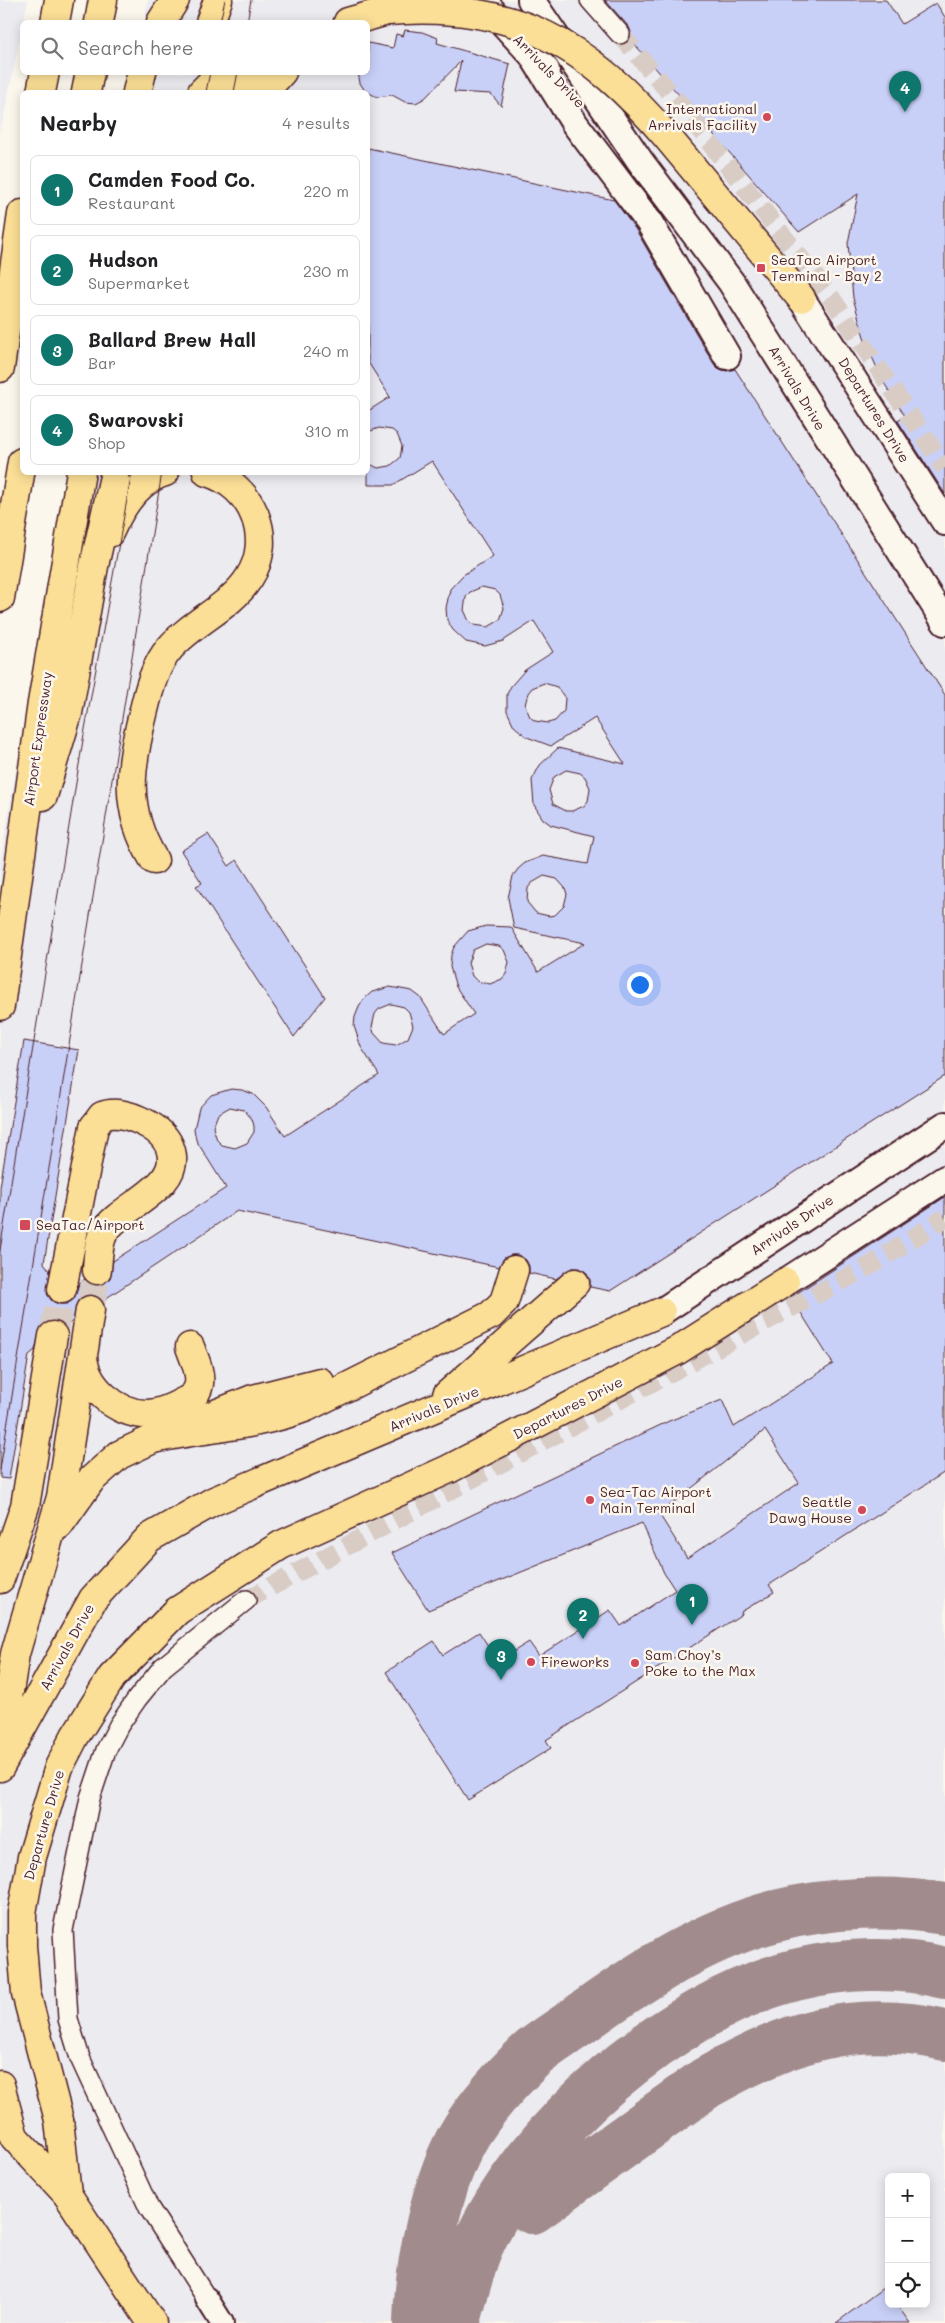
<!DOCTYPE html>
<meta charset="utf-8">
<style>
:root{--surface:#fff;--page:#f6f6f6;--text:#202124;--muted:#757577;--line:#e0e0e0;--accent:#0f766e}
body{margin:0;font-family:Mali,sans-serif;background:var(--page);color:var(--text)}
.controls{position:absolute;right:15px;bottom:15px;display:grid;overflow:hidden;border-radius:8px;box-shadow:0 2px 12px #0003}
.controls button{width:45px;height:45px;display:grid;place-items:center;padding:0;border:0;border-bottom:1px solid var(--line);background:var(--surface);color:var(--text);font:25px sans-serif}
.you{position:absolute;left:639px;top:984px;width:18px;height:18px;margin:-12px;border:4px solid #fff;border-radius:50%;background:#1a73e8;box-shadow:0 0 0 8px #1a73e833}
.badge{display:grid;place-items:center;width:32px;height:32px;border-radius:50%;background:var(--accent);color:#fff;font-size:16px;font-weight:700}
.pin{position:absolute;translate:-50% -41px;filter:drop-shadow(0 1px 2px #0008)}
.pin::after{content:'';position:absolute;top:26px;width:18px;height:15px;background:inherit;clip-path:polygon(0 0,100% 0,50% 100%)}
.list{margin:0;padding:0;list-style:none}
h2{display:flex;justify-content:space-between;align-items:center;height:65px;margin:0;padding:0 20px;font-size:21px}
h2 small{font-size:16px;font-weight:400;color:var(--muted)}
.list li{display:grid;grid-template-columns:32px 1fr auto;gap:15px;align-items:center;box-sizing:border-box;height:70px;margin:0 10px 10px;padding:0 10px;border:1px solid var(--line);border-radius:8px}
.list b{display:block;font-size:19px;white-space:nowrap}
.list p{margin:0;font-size:16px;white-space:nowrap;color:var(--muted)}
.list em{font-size:16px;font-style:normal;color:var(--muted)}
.icon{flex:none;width:28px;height:28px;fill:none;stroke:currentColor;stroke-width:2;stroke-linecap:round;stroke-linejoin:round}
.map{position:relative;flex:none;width:945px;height:2323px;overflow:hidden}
.search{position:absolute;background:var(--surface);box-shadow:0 2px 12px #0003;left:20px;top:20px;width:350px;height:55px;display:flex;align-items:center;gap:12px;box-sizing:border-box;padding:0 18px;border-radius:8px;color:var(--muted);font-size:19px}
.panel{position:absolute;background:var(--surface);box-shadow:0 2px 12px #0003;left:20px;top:90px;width:350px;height:385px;border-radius:8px}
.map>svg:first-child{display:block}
.built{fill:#ecebf0;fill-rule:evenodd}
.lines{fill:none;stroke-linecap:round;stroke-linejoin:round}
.taxiway{stroke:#a28b8c;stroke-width:52}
.building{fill:#c9d0f8;stroke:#4a1f2b;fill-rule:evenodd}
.minor-tunnel{stroke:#d8ccc5;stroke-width:19;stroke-dasharray:19 9;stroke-linecap:butt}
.trunk-tunnel{stroke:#d8ccc5;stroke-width:28;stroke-dasharray:28 14;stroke-linecap:butt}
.motorway-tunnel{stroke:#d8ccc5;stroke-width:28;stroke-dasharray:28 14;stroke-linecap:butt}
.minor-casing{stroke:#4a1f2b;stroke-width:22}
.tertiary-casing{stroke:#4a1f2b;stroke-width:26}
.secondary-casing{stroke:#4a1f2b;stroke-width:30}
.primary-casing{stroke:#4a1f2b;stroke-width:31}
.trunk-casing{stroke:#4a1f2b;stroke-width:31}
.motorway-casing{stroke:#4a1f2b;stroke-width:31}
.minor{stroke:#fbf7ec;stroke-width:19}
.tertiary{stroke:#fbf7ec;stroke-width:22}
.secondary{stroke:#fbf7ec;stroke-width:26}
.primary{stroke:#fbdf96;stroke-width:28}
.trunk{stroke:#fbdf96;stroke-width:28}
.motorway{stroke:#fbdf96;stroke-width:28}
.tram{stroke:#4a1f2b;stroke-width:1}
.trunk-bridge-casing{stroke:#4a1f2b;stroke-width:31;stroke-linecap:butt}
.trunk-bridge{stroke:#fbdf96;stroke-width:28}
.poi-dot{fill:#d1495b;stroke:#fbf7ec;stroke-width:2}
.labels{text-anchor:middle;stroke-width:5;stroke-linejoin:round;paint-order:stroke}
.street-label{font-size:14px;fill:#4a1f2b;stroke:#fbf7ec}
.poi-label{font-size:14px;fill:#4a1f2b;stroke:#fbf7ec;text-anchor:start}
</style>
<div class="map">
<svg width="945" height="2323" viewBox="0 0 945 2323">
<rect width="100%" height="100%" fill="#fbf7ec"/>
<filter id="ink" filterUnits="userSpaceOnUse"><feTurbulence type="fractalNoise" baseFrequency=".02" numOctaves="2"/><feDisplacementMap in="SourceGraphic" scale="10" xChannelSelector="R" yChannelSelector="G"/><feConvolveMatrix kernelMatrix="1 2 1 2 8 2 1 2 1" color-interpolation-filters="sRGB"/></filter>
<g filter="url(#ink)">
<path class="built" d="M 0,0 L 28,0 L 0,134 Z
M 148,0 L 945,0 L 945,2323 L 0,2323 L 0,863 L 67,473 L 368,472 L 368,92 L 132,92 L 136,73 L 368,72 L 368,22 L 144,22 ZM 889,2177 L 926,2177 L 926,2304 L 889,2304 Z"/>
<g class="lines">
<path class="taxiway" d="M 532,2208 L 706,2083 C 786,2037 852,2014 945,2035
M 419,2323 C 420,2266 437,2178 467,2130 C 485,2102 507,2078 531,2055 C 545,2043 562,2033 577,2022 C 636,1979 704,1934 776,1916 C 830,1902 890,1900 945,1909
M 454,2323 C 462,2298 467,2271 477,2247 C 528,2131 671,2006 795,1975 C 842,1963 898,1961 945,1973"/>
</g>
<path class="building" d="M 605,0 L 886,0 L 902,24 L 936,3 L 945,17 L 945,494 L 898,421 L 905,416 L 884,383 L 866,344 L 853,298 L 848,243 L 858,194 L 799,232 L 630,39 L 631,32 L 629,27 Z
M 405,30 L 422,32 L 438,38 L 437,43 L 510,64 L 501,106 L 491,94 L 454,92 L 461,61 L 425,98 L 416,103 L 405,102 L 392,95 L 377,97 L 365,91 L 360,83 L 358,72 L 368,72 L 368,43 L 393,48 L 396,34 L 403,36 Z
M 368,148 L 614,200 L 636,230 L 714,364 L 719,369 L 727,371 L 735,369 L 945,695 L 945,1076 L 610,1291 L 590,1287 L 590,1280 L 587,1273 L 580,1268 L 572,1268 L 556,1279 L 529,1273 L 529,1266 L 526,1260 L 518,1255 L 511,1255 L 504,1258 L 499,1267 L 237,1211 L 102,1301 L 93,1295 L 84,1296 L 78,1301 L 73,1321 L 65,1327 L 55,1321 L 48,1321 L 41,1326 L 35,1350 L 29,1355 L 9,1479 L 0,1478 L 0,1187 L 24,1041 L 79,1050 L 44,1263 L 50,1271 L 47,1294 L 52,1301 L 59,1304 L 67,1304 L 74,1299 L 79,1283 L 85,1279 L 95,1285 L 104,1284 L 110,1278 L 113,1261 L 226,1188 L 196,1140 L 194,1129 L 199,1108 L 211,1095 L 231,1089 L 242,1090 L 253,1094 L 266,1107 L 285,1136 L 379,1075 L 361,1047 L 354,1026 L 355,1017 L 359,1007 L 364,999 L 372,992 L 390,987 L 412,991 L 420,997 L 444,1034 L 474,1014 L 456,987 L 450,967 L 451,955 L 454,947 L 468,931 L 486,926 L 511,927 L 538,972 L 585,943 L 514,928 L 508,898 L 513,876 L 518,869 L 525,863 L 543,856 L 588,864 L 594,836 L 551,825 L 543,819 L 534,805 L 532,780 L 540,765 L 558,748 L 625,764 L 595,718 L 551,746 L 527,737 L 514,726 L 507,711 L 507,694 L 511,686 L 525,670 L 553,652 L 534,621 L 503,641 L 485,646 L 466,642 L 453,630 L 447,620 L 446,608 L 450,589 L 463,575 L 493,556 L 432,461 L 393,485 L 368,485 L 368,463 L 378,468 L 390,466 L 400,458 L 402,446 L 397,434 L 392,430 L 379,428 L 368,432 L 368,411 L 390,397 L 368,362 ZM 482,587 L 495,590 L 500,595 L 504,608 L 500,620 L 488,627 L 474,625 L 469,621 L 464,610 L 466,597 L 470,592 ZM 544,683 L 557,687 L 565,698 L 564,711 L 555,721 L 548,723 L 535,721 L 530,717 L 525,705 L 528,693 L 532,688 ZM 566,770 L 580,773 L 585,777 L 590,788 L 588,801 L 584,806 L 572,811 L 566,811 L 553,804 L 549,790 L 554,777 ZM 544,876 L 557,879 L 565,888 L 567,894 L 564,906 L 555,915 L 549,916 L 536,913 L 527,902 L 528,888 L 532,883 ZM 486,944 L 499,946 L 504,950 L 509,962 L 506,974 L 502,979 L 490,984 L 477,981 L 472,976 L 468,963 L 473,950 ZM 391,1004 L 404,1007 L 409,1012 L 413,1026 L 408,1038 L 396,1045 L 383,1043 L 374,1033 L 372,1027 L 375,1014 L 379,1009 ZM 230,1107 L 244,1110 L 252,1119 L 254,1126 L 254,1132 L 247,1143 L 235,1148 L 222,1145 L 217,1140 L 213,1127 L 218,1114 Z
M 208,834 L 229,866 L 237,860 L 325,997 L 294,1037 L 196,886 L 202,883 L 181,851 Z
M 945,1197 L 945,1472 L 769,1585 L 774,1592 L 741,1612 L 742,1614 L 546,1740 L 551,1748 L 468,1800 L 386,1672 L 434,1641 L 443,1655 L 479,1632 L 498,1661 L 529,1642 L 539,1656 L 610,1610 L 621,1626 L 675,1590 L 664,1573 L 642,1523 L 428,1610 L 392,1553 L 669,1421 L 722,1400 L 734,1427 L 833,1364 L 791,1297 ZM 765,1430 L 799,1483 L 687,1558 L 659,1514 Z
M 883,2288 L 889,2295 L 889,2304 L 896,2304 L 910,2323 L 836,2323 Z"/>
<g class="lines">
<path class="minor-tunnel" d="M 620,34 L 682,107 L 830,296 L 945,468
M 246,1600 L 871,1265 L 945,1218"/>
<path class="trunk-tunnel" d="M 90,1310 L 97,1270"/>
<path class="motorway-tunnel" d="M 53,1336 L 62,1289"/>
<defs>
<path id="minor" d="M 590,0 L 620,34
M 207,2299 L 149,2208 L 80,2058 L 68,2019 L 63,1930 L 90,1798 L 106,1750 L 119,1725 L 137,1699 L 163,1667 L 246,1600"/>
<path id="tertiary" d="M 207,2299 L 222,2323"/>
<path id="secondary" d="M 482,0 L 546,70
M 531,0 L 640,161 L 731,282 L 945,622
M 534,58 L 575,124 L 649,222 L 727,356
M 801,298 L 945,522
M 785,1282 L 945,1179
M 661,1312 L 945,1125"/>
<path id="primary" d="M 55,22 L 59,0
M 99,22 L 103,0
M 41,92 L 45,72
M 86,92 L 90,72
M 0,368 L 22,214
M 0,598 L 22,462"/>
<path id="trunk" d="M 264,92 L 282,72
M 668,138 L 801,298
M 94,1127 L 102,1116 C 114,1111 128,1115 139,1120 C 153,1126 167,1135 171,1151 C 181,1188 121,1205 104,1232 C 98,1243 98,1257 97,1270
M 83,1355 C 84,1386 117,1415 148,1414 C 161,1413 170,1409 181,1403 C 190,1399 197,1395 199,1384 C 201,1372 194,1358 190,1347
M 447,1395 L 575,1283
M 153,1439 C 204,1428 258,1426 307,1407 L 491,1315 L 504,1302 L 514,1270
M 59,1525 L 91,1480 L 119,1455 L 153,1439 L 253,1399 L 320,1382
M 0,1748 L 15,1654 L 61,1497 L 90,1310
M 0,1767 L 93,1599 L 149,1538 L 214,1501 L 661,1312
M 0,2085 L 14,2137 L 67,2194
M 67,2194 L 59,2120 L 26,1993 L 22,1946 L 22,1913 L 32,1857 L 59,1767 L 75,1736 L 112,1677 L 177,1611 L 281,1545 L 449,1469 L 678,1350 L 785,1282"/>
<path id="motorway" d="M 161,22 L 175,0
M 210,22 L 218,0
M 348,22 L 387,11
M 137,92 L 142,72
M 202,92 L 222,72
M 230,92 L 253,72
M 109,533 C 120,508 137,480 165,472
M 43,796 L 68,713 L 94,566 L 115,472
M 154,860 C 122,808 130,765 144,710 C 149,689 155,665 170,648 C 193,621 230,608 249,578 C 275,538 252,485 207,472
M 0,1006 L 42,703 L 81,472
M 62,1289 L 94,1127
M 0,1579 L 25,1506 L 53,1336
M 67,2194 L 152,2323"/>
</defs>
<use href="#minor" class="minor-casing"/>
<use href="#tertiary" class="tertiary-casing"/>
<use href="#secondary" class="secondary-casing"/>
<use href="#primary" class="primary-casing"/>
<use href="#trunk" class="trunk-casing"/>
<use href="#motorway" class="motorway-casing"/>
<use href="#minor" class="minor"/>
<use href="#tertiary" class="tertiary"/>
<use href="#secondary" class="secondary"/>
<use href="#primary" class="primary"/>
<use href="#trunk" class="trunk"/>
<use href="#motorway" class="motorway"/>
<path class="tram" d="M 220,22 L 225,0
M 247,22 L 251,0
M 206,92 L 210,72
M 234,92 L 238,72
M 0,1250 L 83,740 L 132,472
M 0,1470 L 162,472"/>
<defs>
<path id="trunk-bridge" d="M 387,11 C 514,0 588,44 668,138"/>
</defs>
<use href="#trunk-bridge" class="trunk-bridge-casing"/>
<use href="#trunk-bridge" class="trunk-bridge"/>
</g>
</g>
<g class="poi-dot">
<circle cx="767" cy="117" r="5"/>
<rect x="756" y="263" width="10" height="10" rx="2.5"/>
<rect x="19" y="1219" width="12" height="12" rx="2.5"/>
<circle cx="590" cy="1500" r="5"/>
<circle cx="862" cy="1510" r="5"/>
<circle cx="531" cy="1662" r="5"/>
<circle cx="635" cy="1663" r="5"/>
</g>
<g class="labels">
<g class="street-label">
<text transform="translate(549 71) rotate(46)" y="5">Arrivals Drive</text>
<text transform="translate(797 388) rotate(59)" y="5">Arrivals Drive</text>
<text transform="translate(874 410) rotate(58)" y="5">Departures Drive</text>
<text transform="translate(38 739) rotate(-82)" y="5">Airport Expressway</text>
<text transform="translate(792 1225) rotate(-34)" y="5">Arrivals Drive</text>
<text transform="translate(568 1408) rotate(-27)" y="5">Departures Drive</text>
<text transform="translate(434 1409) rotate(-23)" y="5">Arrivals Drive</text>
<text transform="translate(67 1647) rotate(-61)" y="5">Arrivals Drive</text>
<text transform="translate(44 1825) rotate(-74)" y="5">Departure Drive</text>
</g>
<g class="poi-label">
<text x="757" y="114" text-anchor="end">International<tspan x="757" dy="16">Arrivals Facility</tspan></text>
<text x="771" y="265">SeaTac Airport<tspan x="771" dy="16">Terminal - Bay 2</tspan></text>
<text x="36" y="1230">SeaTac/Airport</text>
<text x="600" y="1497">Sea-Tac Airport<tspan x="600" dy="16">Main Terminal</tspan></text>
<text x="852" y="1507" text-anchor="end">Seattle<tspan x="852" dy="16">Dawg House</tspan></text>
<text x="645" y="1660">Sam Choy’s<tspan x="645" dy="16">Poke to the Max</tspan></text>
<text x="541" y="1667">Fireworks</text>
</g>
</g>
</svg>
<div class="controls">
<button>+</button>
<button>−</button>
<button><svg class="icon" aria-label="locate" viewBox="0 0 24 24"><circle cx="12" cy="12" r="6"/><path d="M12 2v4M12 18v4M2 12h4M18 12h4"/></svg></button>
</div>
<div class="you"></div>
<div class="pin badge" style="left:692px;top:1625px">1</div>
<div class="pin badge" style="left:583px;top:1639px">2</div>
<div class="pin badge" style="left:501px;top:1680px">3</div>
<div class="pin badge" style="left:905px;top:112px">4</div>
<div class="search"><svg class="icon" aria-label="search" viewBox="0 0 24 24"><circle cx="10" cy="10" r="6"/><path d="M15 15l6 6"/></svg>Search here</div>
<section class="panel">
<h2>Nearby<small>4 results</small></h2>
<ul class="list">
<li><span class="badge">1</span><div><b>Camden Food Co.</b><p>Restaurant</p></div><em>220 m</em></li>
<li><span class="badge">2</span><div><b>Hudson</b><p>Supermarket</p></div><em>230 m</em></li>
<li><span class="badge">3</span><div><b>Ballard Brew Hall</b><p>Bar</p></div><em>240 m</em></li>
<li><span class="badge">4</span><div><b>Swarovski</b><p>Shop</p></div><em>310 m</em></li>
</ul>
</section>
</div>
